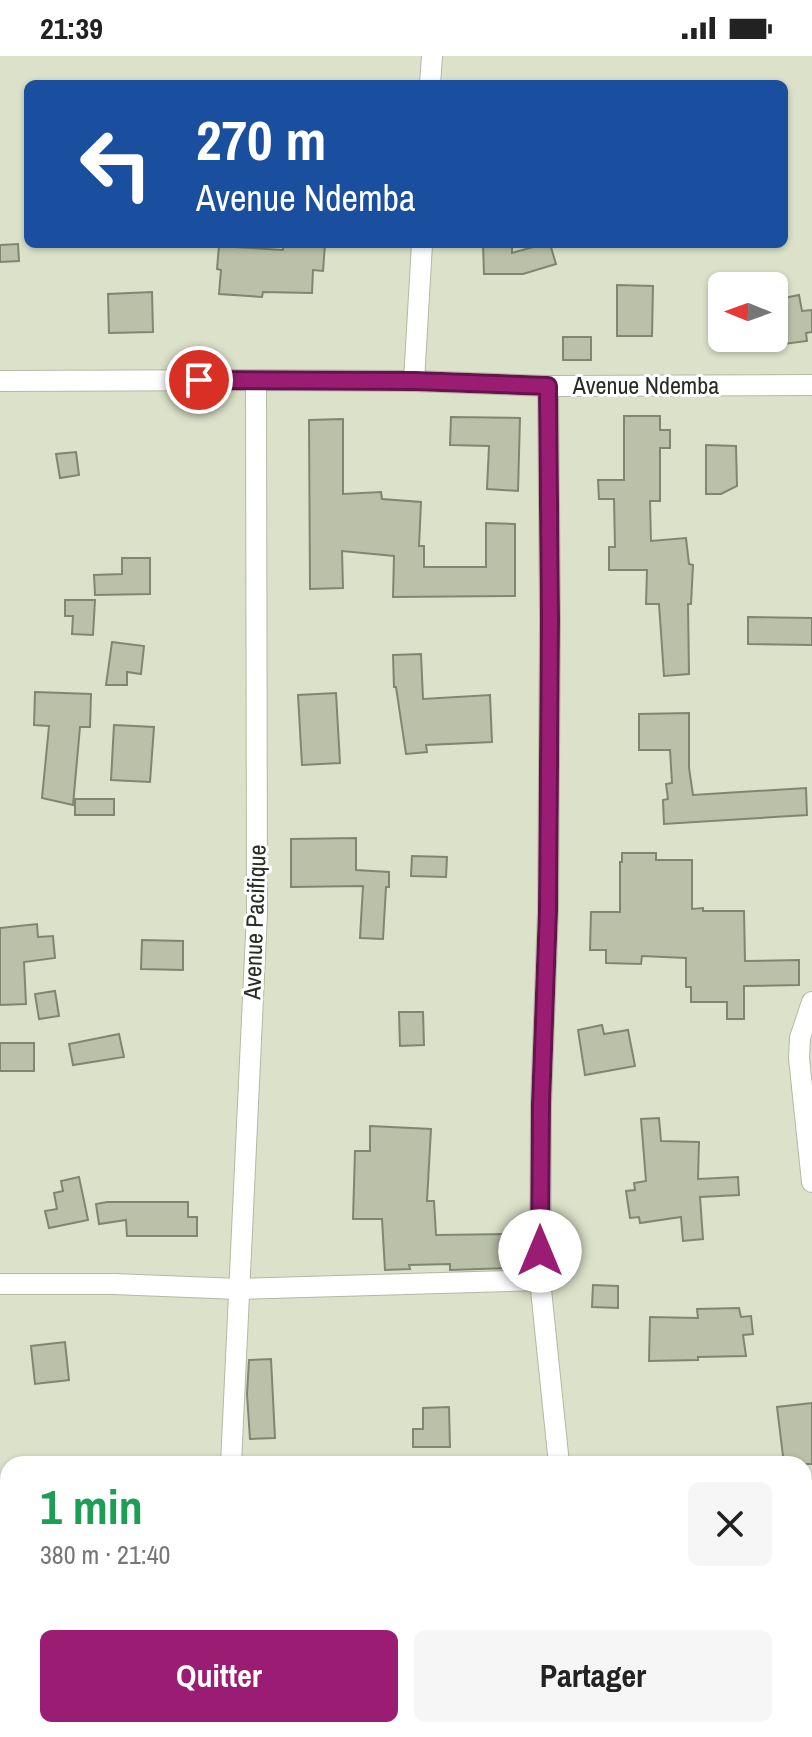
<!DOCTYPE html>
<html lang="fr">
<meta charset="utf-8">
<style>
:root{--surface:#fff;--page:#f6f6f6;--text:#222;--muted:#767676;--accent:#9b1d73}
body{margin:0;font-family:"Archivo Narrow",sans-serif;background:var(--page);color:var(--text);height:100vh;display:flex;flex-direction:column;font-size:30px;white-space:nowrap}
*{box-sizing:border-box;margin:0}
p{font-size:26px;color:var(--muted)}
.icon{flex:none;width:44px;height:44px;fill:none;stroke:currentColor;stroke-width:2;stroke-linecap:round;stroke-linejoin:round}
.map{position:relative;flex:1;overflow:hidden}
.drawer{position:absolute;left:0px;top:1400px;width:812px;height:282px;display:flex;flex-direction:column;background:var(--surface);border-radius:24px 24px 0 0;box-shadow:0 2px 6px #0004}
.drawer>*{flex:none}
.guide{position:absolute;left:24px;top:24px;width:764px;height:168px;border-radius:12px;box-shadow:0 2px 6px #0004;background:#1a4fa0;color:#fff;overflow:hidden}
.needle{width:52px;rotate:271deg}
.controls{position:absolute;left:708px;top:216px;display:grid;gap:16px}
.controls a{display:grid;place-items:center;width:80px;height:80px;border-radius:12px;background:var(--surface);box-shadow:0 2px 6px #0004;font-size:40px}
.pin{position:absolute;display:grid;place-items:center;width:68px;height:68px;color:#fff;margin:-34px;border:4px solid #fff;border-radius:50%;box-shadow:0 2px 8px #0007}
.me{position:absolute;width:88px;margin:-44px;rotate:0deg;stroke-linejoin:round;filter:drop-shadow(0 0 6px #0008)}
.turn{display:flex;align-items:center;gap:28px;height:168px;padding:0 40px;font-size:36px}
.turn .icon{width:104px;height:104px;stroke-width:2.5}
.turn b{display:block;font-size:56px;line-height:68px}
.round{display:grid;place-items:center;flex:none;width:84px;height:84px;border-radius:12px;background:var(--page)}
.headline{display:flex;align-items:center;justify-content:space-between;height:136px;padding:0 40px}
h1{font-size:48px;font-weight:700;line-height:60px;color:#1e9e55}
.button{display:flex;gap:16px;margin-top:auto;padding:16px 40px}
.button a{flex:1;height:92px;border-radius:12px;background:var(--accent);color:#fff;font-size:32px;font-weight:700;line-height:92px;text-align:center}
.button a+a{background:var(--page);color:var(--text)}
.status{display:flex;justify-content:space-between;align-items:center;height:56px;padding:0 40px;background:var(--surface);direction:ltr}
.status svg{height:22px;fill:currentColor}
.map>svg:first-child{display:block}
.building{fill:#bac1a8;stroke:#808770;stroke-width:2}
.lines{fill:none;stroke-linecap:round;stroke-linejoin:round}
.minor-casing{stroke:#b3baa1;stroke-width:22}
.minor{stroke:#fff;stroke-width:20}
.route-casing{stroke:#65134b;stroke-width:20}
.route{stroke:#9b1d73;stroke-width:14}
.labels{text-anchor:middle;stroke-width:6;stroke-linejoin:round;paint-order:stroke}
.street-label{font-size:24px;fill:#292c22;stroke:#fff}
</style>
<div class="status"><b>21:39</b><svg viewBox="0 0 49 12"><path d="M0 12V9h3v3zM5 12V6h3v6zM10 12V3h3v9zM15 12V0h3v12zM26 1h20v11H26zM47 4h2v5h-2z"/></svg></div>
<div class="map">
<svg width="812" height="1681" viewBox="0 0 812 1681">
<rect width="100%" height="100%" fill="#dbe2c9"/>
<g class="building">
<polygon points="18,188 19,205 0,206 0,189"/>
<polygon points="283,188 325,188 323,215 313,214 312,237 263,236 262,241 219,238 221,214 217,213 219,190 283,194"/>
<polygon points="483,188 512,188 512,197 544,188 550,188 556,208 523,218 484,218"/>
<polygon points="617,229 653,230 652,280 617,280"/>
<polygon points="152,236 153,276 109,277 108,238"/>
<polygon points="799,239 802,255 812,254 812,276 806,277 807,285 777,289 776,282 774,282 774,244"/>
<rect x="563" y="281" width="28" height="23"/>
<polygon points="624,360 660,360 660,374 670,374 670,392 660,392 660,445 650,445 651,485 686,482 689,508 693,509 691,548 688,548 689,618 664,620 659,548 646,548 647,514 609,514 609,491 615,491 614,443 599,443 598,424 624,424"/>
<polygon points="451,361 520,362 518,435 487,433 489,390 450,389"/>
<polygon points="343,363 343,438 381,436 382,443 421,446 419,490 424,490 424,511 486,511 486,467 515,468 515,540 393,541 394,500 342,495 343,532 310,533 309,364"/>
<polygon points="706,389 736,390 737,430 721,438 706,438"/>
<polygon points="76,396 79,419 60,422 56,398"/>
<polygon points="122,502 150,502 150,538 95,539 94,519 122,518"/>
<polygon points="65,544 95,544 93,579 72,578 73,560 65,560"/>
<polygon points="748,561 812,562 812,589 748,588"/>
<polygon points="112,586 144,590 141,618 127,616 127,629 106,629"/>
<polygon points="421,598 423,643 490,639 492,686 426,689 427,696 406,698 396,631 394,631 393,599"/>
<polygon points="35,636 91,638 90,671 80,671 73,749 42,742 49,670 34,669"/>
<polygon points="336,637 340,707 302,709 298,639"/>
<polygon points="689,657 689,712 693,739 806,732 807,759 664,768 663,744 668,743 666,728 672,727 670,694 639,694 639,658"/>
<polygon points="114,669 154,671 150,726 111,724"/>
<rect x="75" y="743" width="39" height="16"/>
<polygon points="356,782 356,814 389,816 389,831 386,831 383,883 360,882 363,830 291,831 291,783"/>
<polygon points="622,797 656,797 656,804 692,804 692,853 703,852 703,855 744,855 745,905 799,904 799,929 744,930 744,963 727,963 727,946 691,946 691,931 686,931 686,902 642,900 641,908 606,907 606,894 590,894 591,856 620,856 620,806 622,806"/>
<polygon points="412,800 447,801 446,821 411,820"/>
<polygon points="37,868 38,881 53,880 55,902 24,906 26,948 0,949 0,872"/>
<polygon points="142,884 183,885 183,914 141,913"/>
<polygon points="55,935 59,960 39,963 35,938"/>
<polygon points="399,956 423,956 424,989 400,990"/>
<polygon points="602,969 604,978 628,974 635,1010 585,1019 578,974"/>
<polygon points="119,978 124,1001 73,1009 69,988"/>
<rect x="0" y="987" width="34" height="28"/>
<polygon points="659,1062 661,1085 699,1086 698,1123 738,1121 739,1139 700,1141 703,1183 683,1185 681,1161 640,1167 639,1161 630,1162 626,1135 635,1134 634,1127 646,1125 641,1063"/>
<polygon points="370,1070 431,1073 427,1145 434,1145 436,1179 511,1178 513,1212 450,1214 450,1208 409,1209 410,1213 385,1214 382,1163 353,1163 355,1095 370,1095"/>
<polygon points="79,1121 88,1164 49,1172 45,1155 57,1153 54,1137 63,1135 61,1125"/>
<polygon points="107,1146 188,1146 188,1161 197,1161 197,1180 127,1180 126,1164 99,1168 96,1148"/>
<polygon points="593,1229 618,1230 618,1252 592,1251"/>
<polygon points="739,1252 741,1261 751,1260 753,1278 743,1279 746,1300 698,1301 698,1304 649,1305 650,1261 698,1262 697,1253"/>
<polygon points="65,1286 69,1324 35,1328 31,1290"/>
<polygon points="271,1303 275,1382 250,1383 247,1338 249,1304"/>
<polygon points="812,1347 812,1408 784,1408 777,1351"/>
<polygon points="449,1351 450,1391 413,1391 413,1373 423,1373 423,1352"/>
</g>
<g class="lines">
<g class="minor-casing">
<g id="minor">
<polyline points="430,28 432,0"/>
<polyline points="0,325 256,324 414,325 548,330 812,329"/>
<polyline points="414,325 422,188"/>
<polyline points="548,330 550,564 548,855 541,1048 540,1224 559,1408"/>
<polyline points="812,946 800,982 799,1002 812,1126"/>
<polyline points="0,1228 113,1228 239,1233 540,1224"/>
<polyline points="231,1408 257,857 256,324"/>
<polyline points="587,1674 588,1681"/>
<polyline points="227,1681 227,1674"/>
</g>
</g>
<use href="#minor" class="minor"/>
</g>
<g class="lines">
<g class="route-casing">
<polyline id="route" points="199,324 414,325 548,330 550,564 548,855 541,1048 540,1195"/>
</g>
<use href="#route" class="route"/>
</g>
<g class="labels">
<g class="street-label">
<text x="646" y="338">Avenue Ndemba</text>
<text transform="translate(255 866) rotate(-88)" y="8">Avenue Pacifique</text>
</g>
</g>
</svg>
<div class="controls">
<a><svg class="needle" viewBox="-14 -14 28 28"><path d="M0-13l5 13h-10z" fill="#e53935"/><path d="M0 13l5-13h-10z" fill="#767676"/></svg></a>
</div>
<div class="pin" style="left:199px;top:324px;background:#d93025"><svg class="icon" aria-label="arrive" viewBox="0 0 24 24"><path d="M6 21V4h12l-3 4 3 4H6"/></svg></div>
<svg class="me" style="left:540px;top:1195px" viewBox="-20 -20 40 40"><circle r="19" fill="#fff"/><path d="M0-13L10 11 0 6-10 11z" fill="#9b1d73"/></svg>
<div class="guide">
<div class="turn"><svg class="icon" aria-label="left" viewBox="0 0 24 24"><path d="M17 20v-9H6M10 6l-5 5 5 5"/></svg><div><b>270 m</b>Avenue Ndemba</div></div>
</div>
<section class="drawer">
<div class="headline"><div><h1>1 min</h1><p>380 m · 21:40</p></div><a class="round"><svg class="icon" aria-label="close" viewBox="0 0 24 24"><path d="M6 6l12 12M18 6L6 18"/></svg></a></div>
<div class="button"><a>Quitter</a><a>Partager</a></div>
</section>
</div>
